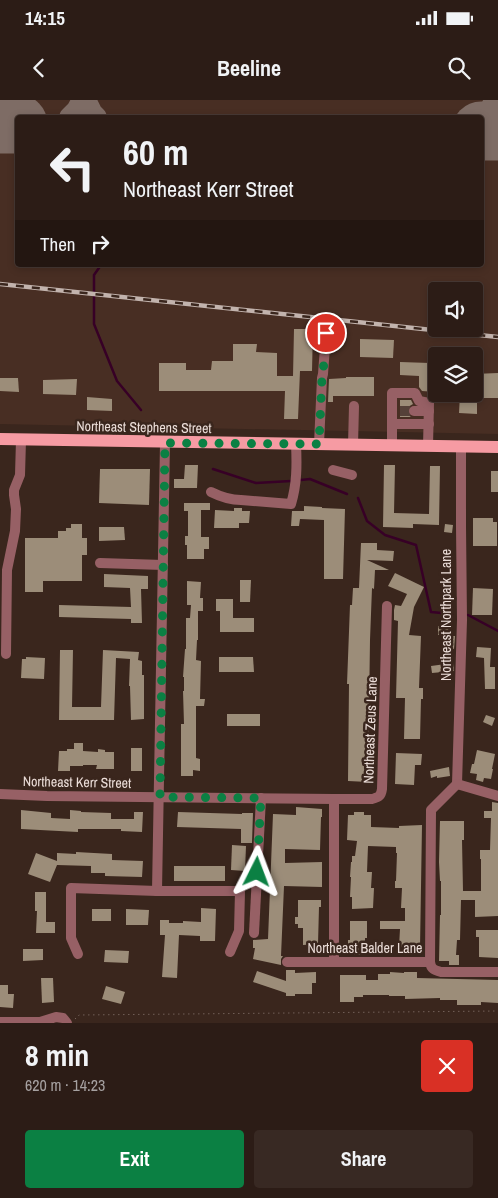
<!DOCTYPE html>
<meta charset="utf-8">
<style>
:root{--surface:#2c1c16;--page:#382923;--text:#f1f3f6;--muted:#a6a1a1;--line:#483a35;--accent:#0b8043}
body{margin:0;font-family:"Archivo Narrow",sans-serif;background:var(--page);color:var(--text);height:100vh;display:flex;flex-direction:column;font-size:19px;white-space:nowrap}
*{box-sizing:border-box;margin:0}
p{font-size:16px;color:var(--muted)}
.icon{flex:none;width:28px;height:28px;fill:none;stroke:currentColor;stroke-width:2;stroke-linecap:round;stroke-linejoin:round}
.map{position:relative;height:923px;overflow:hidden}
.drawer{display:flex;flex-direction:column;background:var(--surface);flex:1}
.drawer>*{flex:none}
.top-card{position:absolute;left:15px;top:15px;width:469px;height:152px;border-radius:5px;box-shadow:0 2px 8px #0003,0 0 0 1px var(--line);background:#2c1c16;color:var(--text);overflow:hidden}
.fabs{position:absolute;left:428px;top:182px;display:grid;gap:10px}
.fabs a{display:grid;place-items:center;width:55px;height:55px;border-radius:5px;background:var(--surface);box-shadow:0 2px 8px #0003,0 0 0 1px var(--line);font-size:25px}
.pin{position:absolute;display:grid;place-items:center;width:42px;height:42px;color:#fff;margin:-21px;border:2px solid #fff;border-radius:50%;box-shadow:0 1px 5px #0007}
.me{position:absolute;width:55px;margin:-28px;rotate:3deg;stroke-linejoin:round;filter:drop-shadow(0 0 4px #0008)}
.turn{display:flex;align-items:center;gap:18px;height:105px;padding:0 25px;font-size:22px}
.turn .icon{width:65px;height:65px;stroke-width:2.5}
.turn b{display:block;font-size:35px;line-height:42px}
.then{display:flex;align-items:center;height:48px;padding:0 25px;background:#0003;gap:10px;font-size:19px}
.round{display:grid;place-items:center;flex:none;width:52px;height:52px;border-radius:5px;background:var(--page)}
.headline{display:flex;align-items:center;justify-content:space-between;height:85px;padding:0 25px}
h1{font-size:30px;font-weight:700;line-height:38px}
.cta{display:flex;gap:10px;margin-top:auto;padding:10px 25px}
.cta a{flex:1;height:58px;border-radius:5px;background:var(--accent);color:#fff;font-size:20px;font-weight:700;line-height:58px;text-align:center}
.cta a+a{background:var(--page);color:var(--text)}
.status{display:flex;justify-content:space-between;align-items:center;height:35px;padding:0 25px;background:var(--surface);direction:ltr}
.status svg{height:14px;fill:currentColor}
header{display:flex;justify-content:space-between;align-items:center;height:65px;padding:0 25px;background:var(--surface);font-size:22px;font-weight:700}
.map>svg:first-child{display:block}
.built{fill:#482e23;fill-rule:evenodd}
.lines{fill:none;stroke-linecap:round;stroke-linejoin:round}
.stream{stroke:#370026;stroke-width:2.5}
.taxiway{stroke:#7e6c65;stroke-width:24}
.runway{stroke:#7e6c65;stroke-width:59}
.building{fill:#9c8d79}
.minor-tunnel{stroke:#554139;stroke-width:10;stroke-dasharray:10 5;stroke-linecap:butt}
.path{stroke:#8d7c75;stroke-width:1;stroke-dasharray:1 4;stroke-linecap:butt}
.minor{stroke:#976065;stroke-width:10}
.major{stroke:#f69ba3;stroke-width:12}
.rail-casing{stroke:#c2b3ad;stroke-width:4.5}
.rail{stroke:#3a261d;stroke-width:2.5;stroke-dasharray:8;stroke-linecap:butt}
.route{stroke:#0b8043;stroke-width:9;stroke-dasharray:0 16.2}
.labels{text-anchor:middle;stroke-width:5;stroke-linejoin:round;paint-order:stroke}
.street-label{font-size:14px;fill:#ebddd8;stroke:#3a261d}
</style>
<div class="status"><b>14:15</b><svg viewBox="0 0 49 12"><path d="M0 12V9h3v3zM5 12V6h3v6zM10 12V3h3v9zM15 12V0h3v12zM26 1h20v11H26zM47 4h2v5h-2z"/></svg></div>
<header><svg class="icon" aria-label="back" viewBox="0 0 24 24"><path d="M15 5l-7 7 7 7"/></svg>Beeline<svg class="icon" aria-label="search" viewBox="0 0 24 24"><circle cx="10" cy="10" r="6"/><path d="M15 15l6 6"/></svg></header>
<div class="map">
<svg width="498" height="923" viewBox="0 0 498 923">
<rect width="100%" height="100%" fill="#3a261d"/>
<path class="built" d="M0,0H498V334L0,324ZM18,18H481V165H18ZM436,191H474V229H436ZM436,256H474V294H436Z"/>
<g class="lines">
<g class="stream">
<polyline points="101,165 94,175 94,224 117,281 141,310"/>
<polyline points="213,369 256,383 291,381"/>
<polyline points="301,380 310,379 347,394"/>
<polyline points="358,398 367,421 385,435 416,445 431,512 452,514"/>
<polyline points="468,515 498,531"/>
</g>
<g class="taxiway">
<polyline points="71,18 78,11 84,0 91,14 95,18"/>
<polyline points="481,24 487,19 494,5 498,16"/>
</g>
<g class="runway">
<polyline points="0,24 18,24"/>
<polyline points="481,31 498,31"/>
</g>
</g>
<g class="building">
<polygon points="294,229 313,229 312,271 300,271 298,319 284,319 285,291 159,291 159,263 186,263 186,270 211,270 212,261 233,261 233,244 257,244 256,252 277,253 277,276 293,276"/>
<polygon points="360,239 394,240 393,258 360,257"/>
<polygon points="400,262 430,263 430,273 436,274 436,292 422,291 419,287 419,276 400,275"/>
<polygon points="498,273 498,298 477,298 477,314 459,313 460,294 474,294 474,274"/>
<polygon points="346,277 374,277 374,296 333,296 333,302 328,302 329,279 346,278"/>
<polygon points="0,278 18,278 19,292 0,291"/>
<polygon points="77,279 76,295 43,294 43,280"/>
<polygon points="87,297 112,299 112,311 87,310"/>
<polygon points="400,300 411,300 413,304 408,307 407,311 408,315 411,317 400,317"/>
<polygon points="185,365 198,365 197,388 174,388 174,379 184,379"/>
<polygon points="384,365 395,365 394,413 429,414 430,366 440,366 439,425 413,424 413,428 383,427"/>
<polygon points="100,369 150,369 149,405 99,403"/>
<rect x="491" y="371" width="7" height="21"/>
<polygon points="184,403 210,403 210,410 201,410 201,437 209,437 209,449 204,449 204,459 187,459 187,445 185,445 185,436 188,436 188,411 184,411"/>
<polygon points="304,406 322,407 322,408 345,409 343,479 324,479 324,420 300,419 299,426 291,426 292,411 304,411"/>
<polygon points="234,408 242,408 242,411 250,411 249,423 239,423 239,428 214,428 215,410 234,411"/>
<polygon points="473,418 493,418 493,422 497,422 497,446 473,446"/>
<polygon points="71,424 82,424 82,438 87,438 87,455 82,455 82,481 43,481 43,492 25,492 25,438 58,438 58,431 66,431 66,428 71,428"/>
<polygon points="445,424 453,425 452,433 444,432"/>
<polygon points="99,427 124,427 125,440 99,441"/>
<polygon points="361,443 377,443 377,450 394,451 393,461 367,460 389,470 375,470 374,489 372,488 370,540 368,682 348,681 349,584 347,584 350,505 352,505 353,488 359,488"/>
<polygon points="395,473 424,487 414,507 409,535 421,536 419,588 423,588 423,599 421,599 420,639 404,639 405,598 396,598 398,521 394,520 394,510 395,505 401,506 407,494 388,486"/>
<polygon points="104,474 148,476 148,489 141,489 142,523 131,523 131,519 59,517 59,505 131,507 130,488 104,487"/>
<polygon points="240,480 251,480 250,502 240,502"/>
<polygon points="187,481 201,482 200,498 203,498 203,511 198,511 198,540 197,540 196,560 201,561 200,599 205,599 204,606 196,606 196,658 200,659 200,671 193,670 193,676 181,676 181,624 184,624 183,591 184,591 184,577 183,577 185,549 186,549 186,518 190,518 191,505 187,505"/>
<polygon points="473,488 493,489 492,515 472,515"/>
<polygon points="216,499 233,499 233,518 254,518 254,532 220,532 220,511 216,511"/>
<polygon points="438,526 448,526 449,535 438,535"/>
<polygon points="443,536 455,536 454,549 443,549"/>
<polygon points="477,547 491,548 490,567 495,567 495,589 485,589 484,558 476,557"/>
<polygon points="60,550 73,550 72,607 101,607 103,550 139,552 138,560 142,561 142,575 144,575 144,619 131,620 130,586 129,586 130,559 116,558 114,620 59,620"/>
<polygon points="26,557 45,558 44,579 21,578 22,559 26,559"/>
<polygon points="219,557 253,557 254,572 219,572"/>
<polygon points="453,563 454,571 432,573 431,566"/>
<rect x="227" y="614" width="33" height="12"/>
<polygon points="486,615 495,618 492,626 483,622"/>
<polygon points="74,643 83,643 83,651 98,652 98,649 105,650 105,652 114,652 114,669 96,669 97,665 83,665 83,666 70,666 70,671 58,671 59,651 67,651 67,649 74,649"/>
<rect x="131" y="648" width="11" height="23"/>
<polygon points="477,650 495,654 492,669 493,669 491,679 484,678 483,682 476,680 477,674 470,673 472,664 474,664"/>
<polygon points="396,653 422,654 421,665 415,665 414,685 395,684"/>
<polygon points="449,667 450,676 437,678 437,676 431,678 430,671"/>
<polygon points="492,702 498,703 498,816 475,817 475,800 461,800 460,840 457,840 456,855 459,855 459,865 449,865 449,861 439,861 440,815 441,815 441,781 440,781 439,762 440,721 464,721 464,740 462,740 463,791 481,791 481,759 480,759 480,750 490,750 491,718 484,718 484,711 492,711"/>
<polygon points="296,707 322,709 322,717 321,717 320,750 285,749 285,763 322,762 322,787 284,786 281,856 283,856 281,859 281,865 253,859 255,848 253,848 253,840 268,839 273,714 296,715"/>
<polygon points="21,710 51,713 51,718 70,719 70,710 81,711 81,712 111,713 111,719 134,719 134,712 143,712 142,732 121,731 121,729 78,729 78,732 21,729"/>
<polygon points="178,712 242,714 242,713 253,713 252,743 241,743 241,729 177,727"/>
<polygon points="354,712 364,712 364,715 371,715 371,727 399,728 399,726 422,725 420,848 399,847 400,829 380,829 380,821 405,821 405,808 401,808 402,788 395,788 395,781 396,781 397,753 396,753 396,747 368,746 367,772 372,772 371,788 374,788 373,808 352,809 352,797 350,797 351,777 350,777 351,762 352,762 352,756 355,756 357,741 347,740 348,715 354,715"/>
<polygon points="232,745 246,746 245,771 231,770"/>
<polygon points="76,752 112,754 112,760 143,761 142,777 105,776 105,773 91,773 91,766 57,765 50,782 28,774 36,753 57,761 57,753 76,754"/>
<rect x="174" y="766" width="51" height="15"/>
<polygon points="35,792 46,792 46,822 55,822 55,833 36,833 37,811 35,811"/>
<polygon points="298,800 321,800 321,807 319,807 318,844 303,845 303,828 298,828 298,824 295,824 295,817 298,817"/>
<polygon points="201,808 216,809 215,841 200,841 200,836 179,835 177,878 162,877 165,835 160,835 160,820 169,820 169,823 183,823 183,821 201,822"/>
<rect x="92" y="809" width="19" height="12"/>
<polygon points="126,809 149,810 148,825 126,825"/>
<polygon points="350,821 367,821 367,838 365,838 365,855 354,855 354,852 348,852 348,840 350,840"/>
<polygon points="476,830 498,830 498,858 479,857 479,837 476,837"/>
<polygon points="23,849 43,849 43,860 23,861"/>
<polygon points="105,850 129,851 128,863 104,862"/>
<polygon points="286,870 295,870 295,873 316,872 316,883 312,883 312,894 295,894 295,896 286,896 286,893 253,882 257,871 286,881"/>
<polygon points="390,872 404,873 404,872 417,872 417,878 498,880 498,903 481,902 481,905 457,905 457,900 440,900 440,898 405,899 405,896 389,896 389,895 363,895 363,897 354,897 354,902 340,902 340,875 366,875 366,880 378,880 378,874 390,874"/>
<polygon points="41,878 53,878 54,902 42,903"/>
<polygon points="0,885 8,885 8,894 14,894 13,908 0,907"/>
<polygon points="106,886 125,892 121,904 102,899"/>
</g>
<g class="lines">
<polyline class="minor-tunnel" points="400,311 414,311"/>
<polyline class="path" points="75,919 79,915 498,911"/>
<g class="minor">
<polyline points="414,311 429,311"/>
<polyline points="392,324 392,293 415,293 419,301 429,303 428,346"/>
<polyline points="319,344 322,278 323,274 326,233"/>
<polyline points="353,345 354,306"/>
<polyline points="392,346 392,324 429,324"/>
<polyline points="333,370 352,375"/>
<path d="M211,392C221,397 229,400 241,400L291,404C297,384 297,365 296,344"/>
<polyline points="100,463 163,465"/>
<polyline points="6,554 7,470 15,431 16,409 14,395 14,390 20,375 21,340"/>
<polyline points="457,684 462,520 461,426 461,347"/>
<polyline points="457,684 498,696"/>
<polyline points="0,694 47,696 334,699"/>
<polyline points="157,791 165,343"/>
<polyline points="254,833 261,698"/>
<polyline points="78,854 71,838 71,788 157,791 240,791 239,831 230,852"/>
<path d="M334,861V699H372C379,697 381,696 382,689L387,506"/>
<path d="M287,862H430C431,869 434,870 441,872H498"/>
<polyline points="430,862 431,710 457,684"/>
<polyline points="0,922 40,922 56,917 63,918 67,923"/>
</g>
<polyline class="major" points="0,339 498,347"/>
<g class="rail-casing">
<polyline id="rail" points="0,184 498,237"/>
</g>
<use href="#rail" class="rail"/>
</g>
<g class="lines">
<polyline class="route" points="257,772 261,698 160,697 165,343 319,344 322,278 323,274 326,233"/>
</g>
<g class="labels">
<g class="street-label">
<text transform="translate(144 327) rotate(1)" y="5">Northeast Stephens Street</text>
<text transform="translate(446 515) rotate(-90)" y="5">Northeast Northpark Lane</text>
<text transform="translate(370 630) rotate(-88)" y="5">Northeast Zeus Lane</text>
<text transform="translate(77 682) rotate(1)" y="5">Northeast Kerr Street</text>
<text x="365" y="853">Northeast Balder Lane</text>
</g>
</g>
</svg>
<div class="fabs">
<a><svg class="icon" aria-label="sound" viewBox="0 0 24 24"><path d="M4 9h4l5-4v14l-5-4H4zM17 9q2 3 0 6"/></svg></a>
<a><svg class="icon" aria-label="layers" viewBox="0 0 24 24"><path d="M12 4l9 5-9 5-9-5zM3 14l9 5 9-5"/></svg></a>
</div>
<div class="pin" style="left:326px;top:233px;background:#d93025"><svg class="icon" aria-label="arrive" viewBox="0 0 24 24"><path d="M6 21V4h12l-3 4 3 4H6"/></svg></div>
<svg class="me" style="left:257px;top:772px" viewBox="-20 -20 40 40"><path d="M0-17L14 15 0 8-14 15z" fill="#0b8043" stroke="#fff" stroke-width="4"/></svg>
<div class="top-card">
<div class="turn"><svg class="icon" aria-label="left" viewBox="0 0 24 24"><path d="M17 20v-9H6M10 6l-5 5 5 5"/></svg><div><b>60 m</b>Northeast Kerr Street</div></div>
<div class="then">Then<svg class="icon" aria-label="right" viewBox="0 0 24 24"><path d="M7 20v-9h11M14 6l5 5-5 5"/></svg></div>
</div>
</div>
<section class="drawer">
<div class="headline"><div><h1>8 min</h1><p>620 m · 14:23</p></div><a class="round" style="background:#d93025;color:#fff"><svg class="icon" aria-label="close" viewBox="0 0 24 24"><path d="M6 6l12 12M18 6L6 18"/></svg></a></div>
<div class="cta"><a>Exit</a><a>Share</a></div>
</section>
